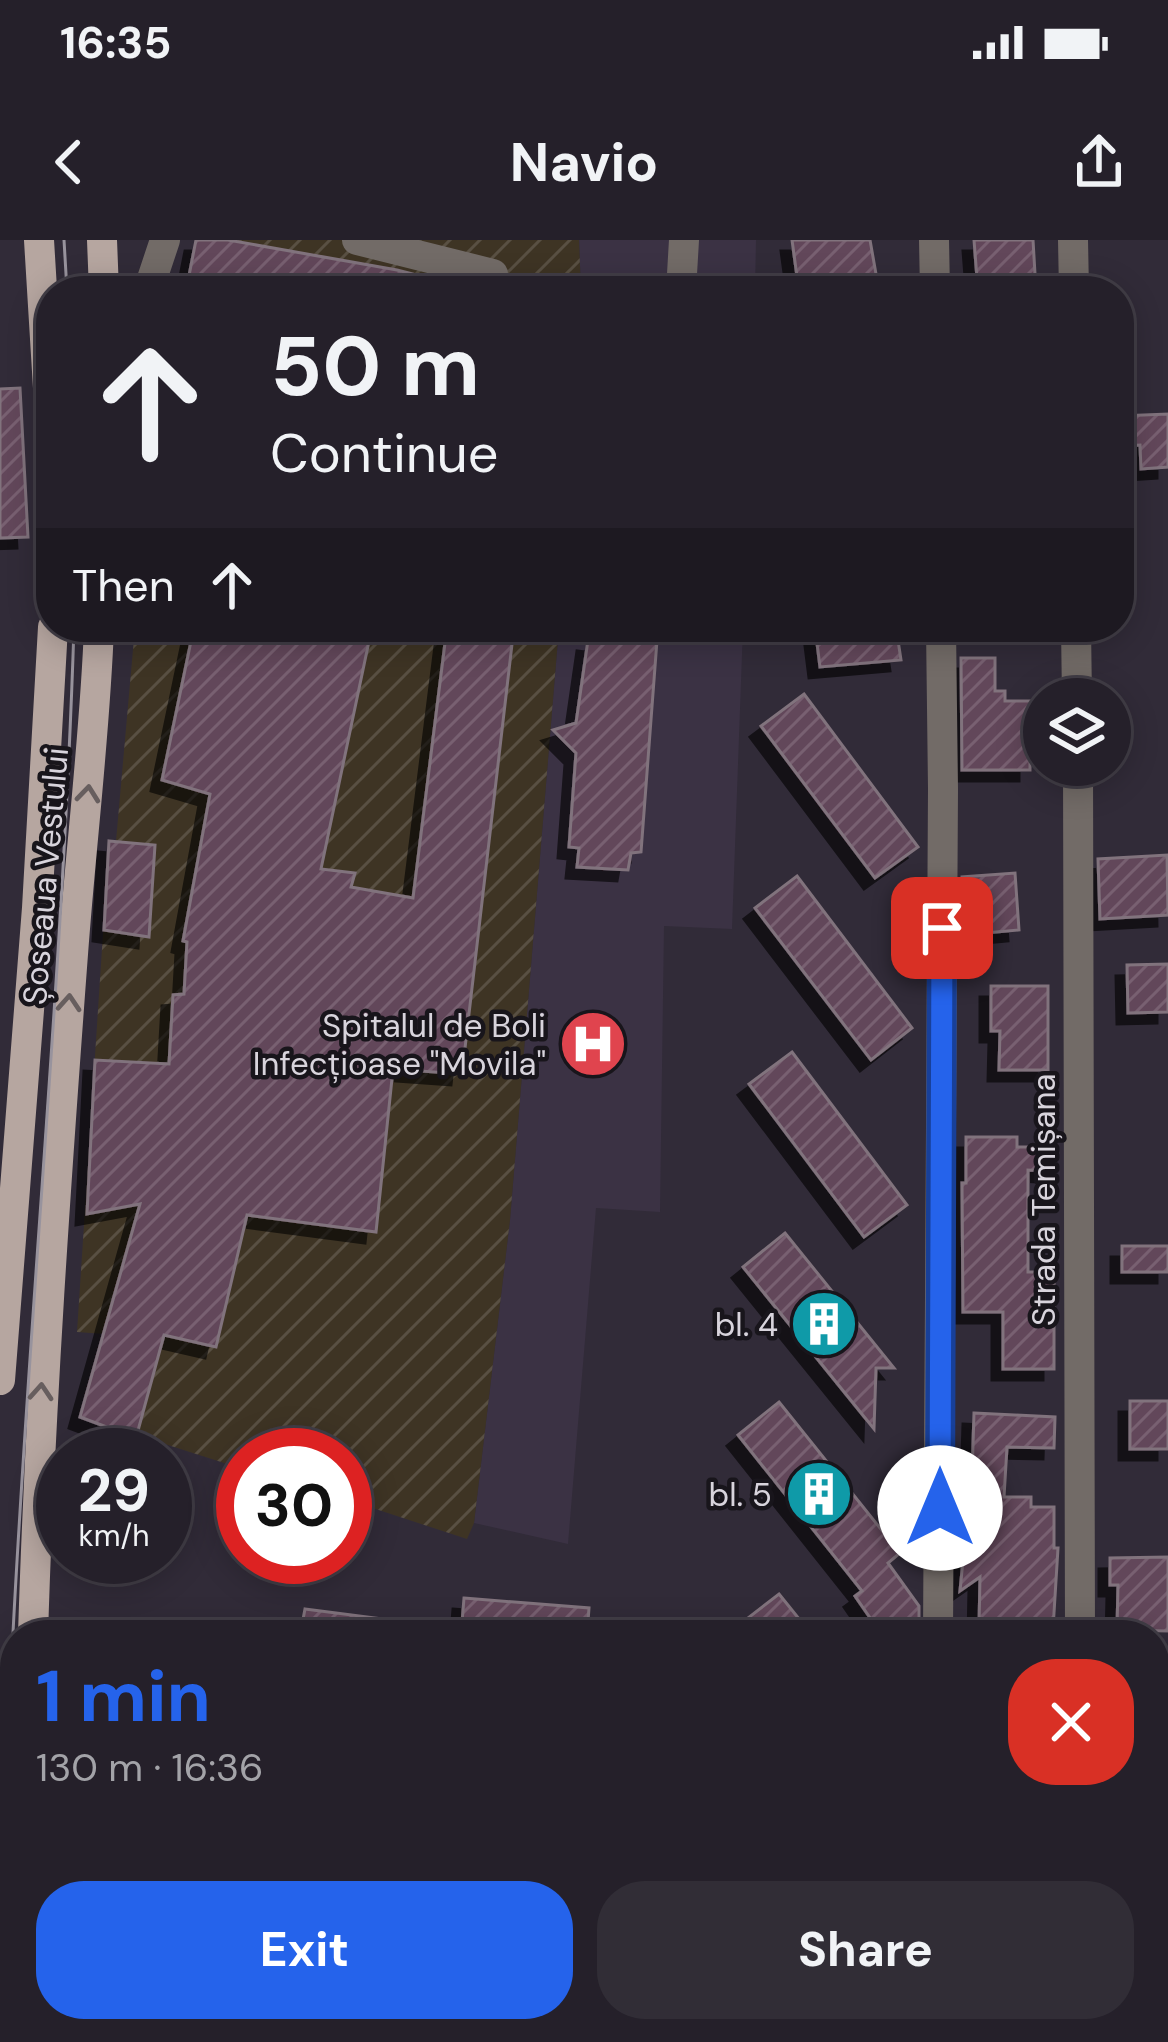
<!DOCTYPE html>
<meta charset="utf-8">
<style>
:root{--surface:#25202a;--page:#312d36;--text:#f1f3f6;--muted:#a3a3a8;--line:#423e47;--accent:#2563eb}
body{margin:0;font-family:"DM Sans",sans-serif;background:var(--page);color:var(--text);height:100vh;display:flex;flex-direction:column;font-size:45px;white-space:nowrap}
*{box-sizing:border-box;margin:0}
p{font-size:39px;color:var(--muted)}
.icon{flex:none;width:66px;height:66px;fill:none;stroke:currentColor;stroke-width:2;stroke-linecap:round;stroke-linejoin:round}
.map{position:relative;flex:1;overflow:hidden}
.sheet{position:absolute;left:0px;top:1380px;width:1170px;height:423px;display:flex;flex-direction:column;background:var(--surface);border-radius:48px 48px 0 0;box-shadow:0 6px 30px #0003,0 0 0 3px var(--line)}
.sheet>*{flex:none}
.hud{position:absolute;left:36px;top:36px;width:1098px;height:366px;border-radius:48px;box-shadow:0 6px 30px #0003,0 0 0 3px var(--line);background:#25202a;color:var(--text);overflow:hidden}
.buttons{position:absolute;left:1023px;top:438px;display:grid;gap:24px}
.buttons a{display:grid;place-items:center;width:108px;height:108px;border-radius:50%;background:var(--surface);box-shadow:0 6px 30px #0003,0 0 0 3px var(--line);font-size:60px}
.speed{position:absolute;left:36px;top:1188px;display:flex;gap:24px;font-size:60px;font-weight:700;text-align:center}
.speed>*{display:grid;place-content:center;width:156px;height:156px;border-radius:50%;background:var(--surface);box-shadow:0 6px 30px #0003,0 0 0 3px var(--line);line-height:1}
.speed small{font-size:30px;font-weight:400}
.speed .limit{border:18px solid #d22;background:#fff;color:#111}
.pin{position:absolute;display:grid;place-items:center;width:102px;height:102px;color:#fff;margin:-51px;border-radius:24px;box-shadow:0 6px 18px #0006}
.me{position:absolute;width:132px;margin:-66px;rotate:0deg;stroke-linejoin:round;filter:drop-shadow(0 0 9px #0008)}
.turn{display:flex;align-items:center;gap:42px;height:252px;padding:0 36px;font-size:54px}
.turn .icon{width:156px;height:156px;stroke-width:2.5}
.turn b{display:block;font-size:84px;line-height:102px}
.then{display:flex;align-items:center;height:114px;padding:0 36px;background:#0003;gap:24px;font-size:45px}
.round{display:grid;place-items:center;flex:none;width:126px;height:126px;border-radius:48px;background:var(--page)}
.summary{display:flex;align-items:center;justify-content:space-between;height:204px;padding:0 36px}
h1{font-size:72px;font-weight:700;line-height:90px;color:var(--accent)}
.primary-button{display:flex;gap:24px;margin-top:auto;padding:24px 36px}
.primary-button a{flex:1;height:138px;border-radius:48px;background:var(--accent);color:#fff;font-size:48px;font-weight:700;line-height:138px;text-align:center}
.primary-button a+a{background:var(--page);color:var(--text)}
.status{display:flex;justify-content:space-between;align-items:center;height:84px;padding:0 60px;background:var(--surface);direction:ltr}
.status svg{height:33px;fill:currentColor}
header{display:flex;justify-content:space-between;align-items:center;height:156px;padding:0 36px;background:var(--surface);font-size:54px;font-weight:700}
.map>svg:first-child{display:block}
.built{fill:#3b3244}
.industrial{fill:url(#industrial-furrows)}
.building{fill:url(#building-hatch);stroke:#81737d;stroke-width:3;filter:url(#shadow)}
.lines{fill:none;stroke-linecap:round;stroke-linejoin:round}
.minor{stroke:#726b67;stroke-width:30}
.major{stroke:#b6a6a0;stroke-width:30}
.tram{stroke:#98939d;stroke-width:3}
.oneway{stroke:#675e5e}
.route-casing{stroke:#184099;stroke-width:30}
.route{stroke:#2563eb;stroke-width:21}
.labels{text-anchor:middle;stroke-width:9;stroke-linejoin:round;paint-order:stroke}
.street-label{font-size:33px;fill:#d8d4dc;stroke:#18151b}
.poi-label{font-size:33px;fill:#d8d4dc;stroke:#18151b;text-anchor:end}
</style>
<div class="status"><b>16:35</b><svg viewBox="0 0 49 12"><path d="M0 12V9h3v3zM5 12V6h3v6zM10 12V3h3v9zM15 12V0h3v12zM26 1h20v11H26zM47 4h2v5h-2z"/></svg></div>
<header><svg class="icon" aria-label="back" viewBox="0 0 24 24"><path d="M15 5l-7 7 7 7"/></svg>Navio<svg class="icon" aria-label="share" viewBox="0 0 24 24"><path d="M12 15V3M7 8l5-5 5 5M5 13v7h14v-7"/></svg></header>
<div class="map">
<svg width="1168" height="1802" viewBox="0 0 1168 1802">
<defs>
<pattern id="industrial-furrows" width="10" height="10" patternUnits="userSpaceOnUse" patternTransform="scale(3)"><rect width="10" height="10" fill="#3e3424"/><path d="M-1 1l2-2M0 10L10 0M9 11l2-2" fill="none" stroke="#595043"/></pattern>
<pattern id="building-hatch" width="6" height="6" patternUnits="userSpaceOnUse" patternTransform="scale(3)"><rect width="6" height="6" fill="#62475a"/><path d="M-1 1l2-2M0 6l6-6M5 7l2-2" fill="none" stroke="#786171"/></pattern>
<filter id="shadow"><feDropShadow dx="-11" dy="11" stdDeviation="0" flood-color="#0009"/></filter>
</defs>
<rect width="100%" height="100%" fill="#312b38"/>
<g class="built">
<polygon points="579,0 756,0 755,51 581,51"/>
<polygon points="559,387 743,387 732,689 664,686 660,972 596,968 568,1304 474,1283 510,980"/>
</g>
<g class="industrial">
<polygon points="196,0 579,0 581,51 186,51"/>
<polygon points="135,387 559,387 510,980 474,1283 467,1299 345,1259 345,1215 243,1215 243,1229 80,1177 104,1094 77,1092 109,601 116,601"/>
</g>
<g class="building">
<polygon points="196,0 228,0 397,30 440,41 440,51 186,51"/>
<polygon points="792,0 870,0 879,51 799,51"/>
<polygon points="974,0 1033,0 1036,51 978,51"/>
<polygon points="20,148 28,297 0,298 0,149"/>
<polygon points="1168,174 1168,227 1141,229 1140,205 1119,206 1119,176"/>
<polygon points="194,387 372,387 321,629 355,633 351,647 413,658 447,387 514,387 462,834 393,829 376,992 247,975 216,1107 164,1095 136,1198 80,1177 140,964 87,974 95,820 169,824 173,755 184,754 187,702 183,701 210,554 162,540"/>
<polygon points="606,387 658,387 641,612 631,613 628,630 577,627 579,608 569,607 576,513 553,490 576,483 588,400 604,402"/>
<polygon points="815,387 896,387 901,420 820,427"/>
<polygon points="961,418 995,418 995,451 1005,451 1005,461 1040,461 1039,517 1030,517 1030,530 962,530"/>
<polygon points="804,454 918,607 875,638 761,486"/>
<polygon points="109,601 155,605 149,697 104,690"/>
<polygon points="1167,615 1168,675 1100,679 1098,619"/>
<polygon points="1015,633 1019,690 962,695 962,637"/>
<polygon points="797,636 912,788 871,820 755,668"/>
<polygon points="1168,724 1168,772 1128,773 1127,725"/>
<polygon points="991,746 1048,746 1048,830 999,830 1000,791 991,791"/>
<polygon points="792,812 907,965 864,997 749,844"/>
<polygon points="966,897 1017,897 1017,907 1048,907 1048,931 1028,930 1028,1032 1054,1032 1054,1129 1003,1129 1003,1072 963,1072 962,943 966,943"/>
<polygon points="785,993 894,1128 876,1128 874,1189 743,1027"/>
<rect x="1122" y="1006" width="46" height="26"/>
<rect x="1130" y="1161" width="38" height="48"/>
<polygon points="779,1162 900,1313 888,1323 919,1366 919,1381 899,1395 882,1395 855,1356 862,1351 738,1195"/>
<polygon points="974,1173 1055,1177 1054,1208 1007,1207 1004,1257 1031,1257 1031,1267 1054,1267 1054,1308 1058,1308 1053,1389 979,1388 980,1337 960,1351 965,1300 970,1301"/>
<polygon points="1168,1317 1168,1391 1117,1390 1118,1345 1110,1345 1110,1318"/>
<polygon points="779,1354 812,1395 726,1395"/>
<polygon points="464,1358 589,1368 587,1395 461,1395"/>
<polygon points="305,1369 383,1379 382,1395 300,1395"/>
</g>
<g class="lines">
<g class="minor">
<polyline points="357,0 493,34 491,51"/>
<polyline points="934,0 935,51"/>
<polyline points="1073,0 1074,51"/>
<polyline points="148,51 165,0"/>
<polyline points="681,51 684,0"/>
<polyline points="1076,387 1077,459"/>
<polyline points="1078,525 1080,1395"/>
<polyline points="938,1395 943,549 941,387"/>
<polyline points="0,1715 15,1716"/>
<polyline points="456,1788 538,1802"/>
<polyline points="1080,1788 1080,1802"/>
<polyline points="920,1802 922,1788"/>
</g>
<g class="major">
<polyline points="39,0 51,197"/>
<polyline points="102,0 104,51"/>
<polyline points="0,1140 37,668 53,387"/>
<path d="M33,1395C40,1167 56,941 73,714C81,604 95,496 99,387"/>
<polyline points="16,1788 16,1802"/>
</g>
<g class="tram">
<polyline points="64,0 67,51"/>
<path d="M2,1802C0,1329 59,859 74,387"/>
</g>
</g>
<defs><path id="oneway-chevron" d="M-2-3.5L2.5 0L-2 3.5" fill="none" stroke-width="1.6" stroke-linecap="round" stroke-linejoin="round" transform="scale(3)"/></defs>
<g class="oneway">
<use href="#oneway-chevron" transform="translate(88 554) rotate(-84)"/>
<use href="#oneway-chevron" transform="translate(69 763) rotate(-86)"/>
<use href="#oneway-chevron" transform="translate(41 1152) rotate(-86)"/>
</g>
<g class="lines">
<g class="route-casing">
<polyline id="route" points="940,1268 942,688"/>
</g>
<use href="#route" class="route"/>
</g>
<defs>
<g id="hospital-disc" transform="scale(3.45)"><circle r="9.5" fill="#e0444e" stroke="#18151b"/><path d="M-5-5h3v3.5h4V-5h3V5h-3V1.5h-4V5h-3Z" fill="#fff"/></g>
<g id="building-disc" transform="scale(3.45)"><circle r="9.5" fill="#0f9aa8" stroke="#18151b"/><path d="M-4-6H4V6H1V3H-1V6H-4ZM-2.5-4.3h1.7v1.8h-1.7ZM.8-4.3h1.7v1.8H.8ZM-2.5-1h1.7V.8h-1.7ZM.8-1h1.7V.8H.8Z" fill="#fff"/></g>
</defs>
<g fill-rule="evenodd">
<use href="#hospital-disc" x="593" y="804"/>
<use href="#building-disc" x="824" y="1084"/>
<use href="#building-disc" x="819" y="1254"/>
</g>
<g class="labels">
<g class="street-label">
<text transform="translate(45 636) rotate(-85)" y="12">Șoseaua Vestului</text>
<text transform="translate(1043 960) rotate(-90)" y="12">Strada Temișana</text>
</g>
<g class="poi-label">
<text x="546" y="797">Spitalul de Boli<tspan x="546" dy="38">Infecțioase "Movila"</tspan></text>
<text x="778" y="1096">bl. 4</text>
<text x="772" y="1266">bl. 5</text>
</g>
</g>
</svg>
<div class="buttons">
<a><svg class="icon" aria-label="layers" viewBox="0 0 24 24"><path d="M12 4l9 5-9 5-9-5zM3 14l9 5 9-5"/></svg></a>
</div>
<div class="speed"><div>29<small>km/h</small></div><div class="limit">30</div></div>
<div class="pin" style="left:942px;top:688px;background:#d93025"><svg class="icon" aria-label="arrive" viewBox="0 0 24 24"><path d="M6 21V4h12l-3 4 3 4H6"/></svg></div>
<svg class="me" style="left:940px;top:1268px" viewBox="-20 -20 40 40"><circle r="19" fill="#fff"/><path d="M0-13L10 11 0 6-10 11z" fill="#2563eb"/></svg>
<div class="hud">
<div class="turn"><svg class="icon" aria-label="ahead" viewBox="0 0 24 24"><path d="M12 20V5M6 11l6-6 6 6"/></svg><div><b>50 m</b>Continue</div></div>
<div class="then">Then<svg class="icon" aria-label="ahead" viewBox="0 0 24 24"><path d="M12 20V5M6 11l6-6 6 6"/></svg></div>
</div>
<section class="sheet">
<div class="summary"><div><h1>1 min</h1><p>130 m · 16:36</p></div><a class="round" style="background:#d93025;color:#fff"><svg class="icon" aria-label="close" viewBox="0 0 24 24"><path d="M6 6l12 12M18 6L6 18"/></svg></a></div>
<div class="primary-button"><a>Exit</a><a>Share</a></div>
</section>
</div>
